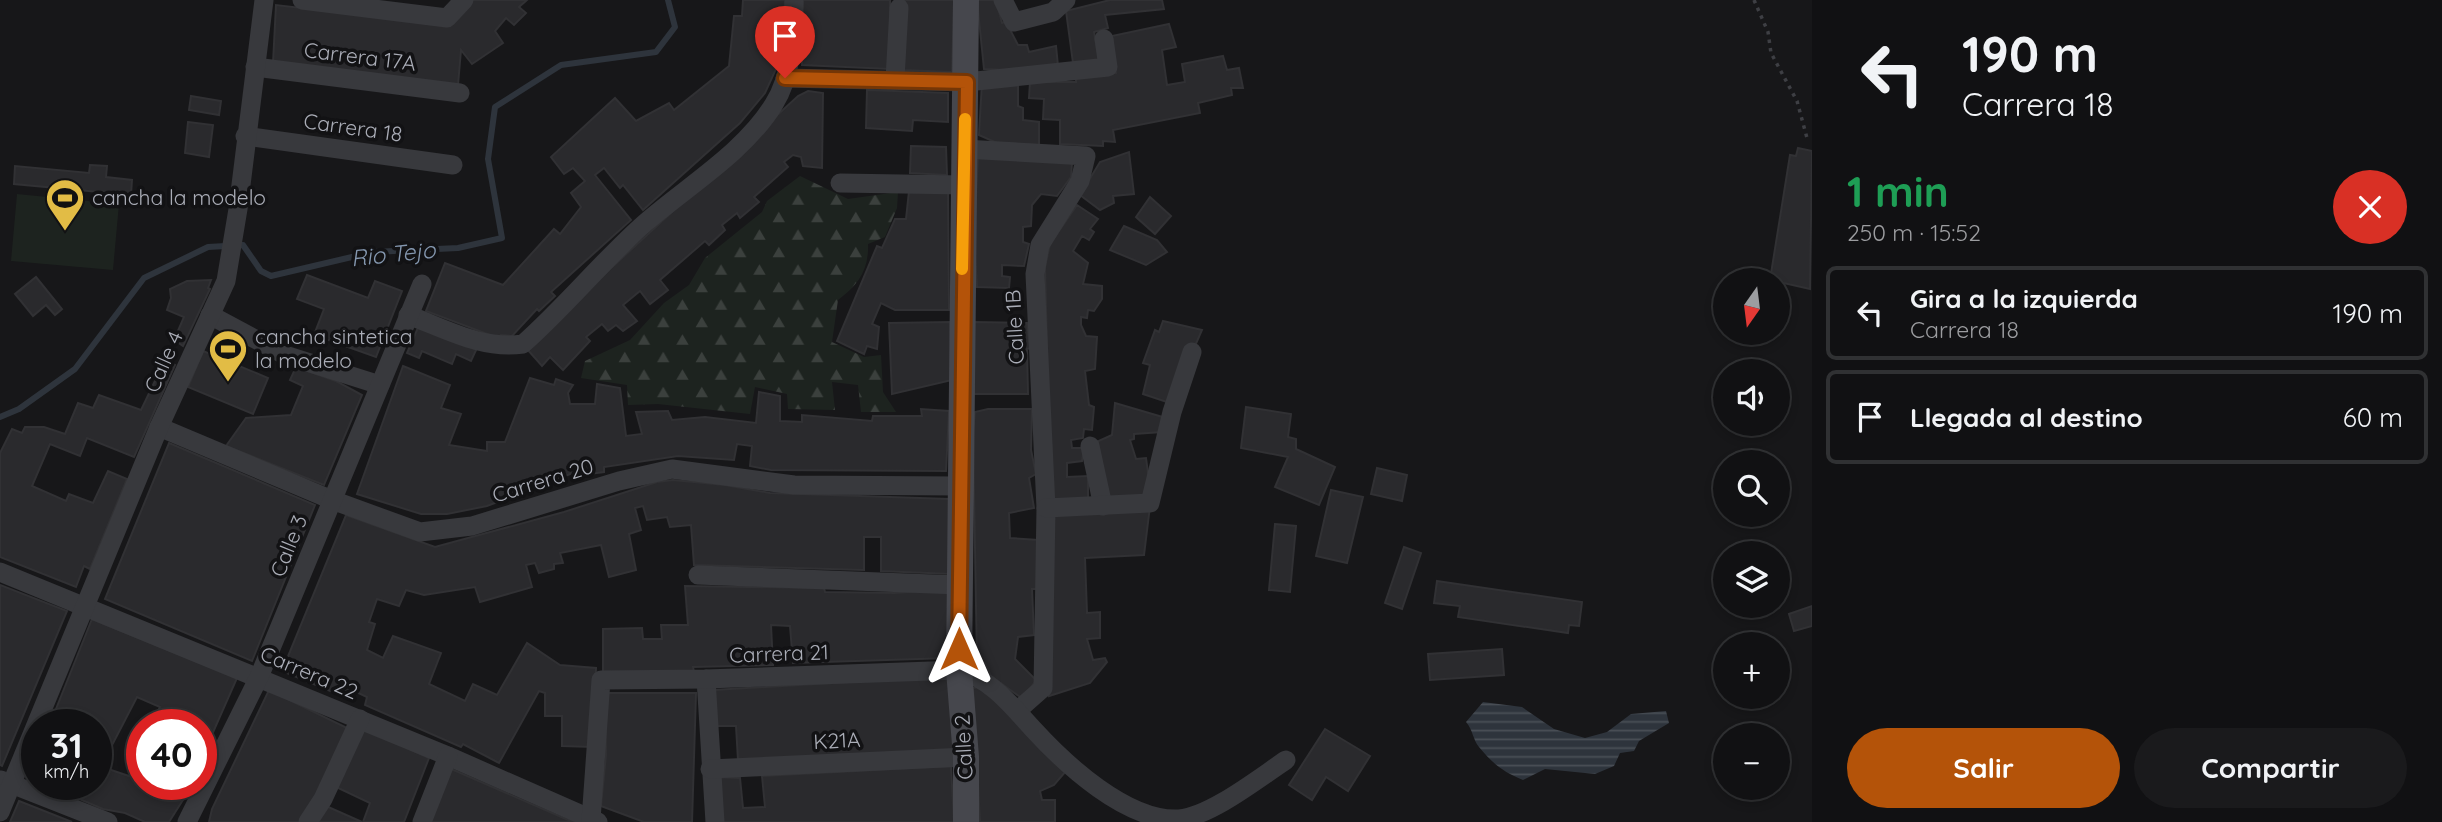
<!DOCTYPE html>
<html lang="es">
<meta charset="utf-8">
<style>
:root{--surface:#111113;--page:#1a1a1c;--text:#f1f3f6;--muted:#9c9da0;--line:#303133;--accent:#b45309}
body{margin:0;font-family:Quicksand,sans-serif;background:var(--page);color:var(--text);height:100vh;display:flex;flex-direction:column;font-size:26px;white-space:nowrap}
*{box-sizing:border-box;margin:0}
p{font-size:23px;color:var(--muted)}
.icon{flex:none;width:38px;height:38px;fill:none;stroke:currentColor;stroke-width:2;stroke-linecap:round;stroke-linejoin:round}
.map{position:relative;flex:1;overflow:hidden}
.panel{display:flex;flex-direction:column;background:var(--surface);width:630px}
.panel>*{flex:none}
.hud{background:#111113;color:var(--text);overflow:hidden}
.needle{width:46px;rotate:194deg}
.buttons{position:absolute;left:1713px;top:268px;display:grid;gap:14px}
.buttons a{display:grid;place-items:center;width:77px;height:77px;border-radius:50%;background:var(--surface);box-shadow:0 4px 10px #0003,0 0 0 2px var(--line);font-size:35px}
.speed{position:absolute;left:21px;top:709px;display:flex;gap:14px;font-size:35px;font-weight:700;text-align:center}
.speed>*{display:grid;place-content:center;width:91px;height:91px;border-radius:50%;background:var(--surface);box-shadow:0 4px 10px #0003,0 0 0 2px var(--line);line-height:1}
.speed small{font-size:18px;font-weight:400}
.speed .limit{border:10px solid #d22;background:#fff;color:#111}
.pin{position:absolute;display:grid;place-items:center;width:60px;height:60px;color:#fff;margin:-72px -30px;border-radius:50% 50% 50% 0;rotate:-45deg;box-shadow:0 0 7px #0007}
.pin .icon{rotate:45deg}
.me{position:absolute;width:77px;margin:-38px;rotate:0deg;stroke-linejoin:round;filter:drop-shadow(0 0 5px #0008)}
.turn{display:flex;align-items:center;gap:24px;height:147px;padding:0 35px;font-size:32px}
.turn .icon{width:91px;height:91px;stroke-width:2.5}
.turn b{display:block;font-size:49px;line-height:60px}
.round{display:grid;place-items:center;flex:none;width:74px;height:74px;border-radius:37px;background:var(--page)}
.overview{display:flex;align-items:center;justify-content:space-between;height:119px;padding:0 35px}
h1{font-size:42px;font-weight:700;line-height:52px;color:#1e9e55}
.primary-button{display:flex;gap:14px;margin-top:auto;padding:14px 35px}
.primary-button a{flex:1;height:80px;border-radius:42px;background:var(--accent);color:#fff;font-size:28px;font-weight:700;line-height:80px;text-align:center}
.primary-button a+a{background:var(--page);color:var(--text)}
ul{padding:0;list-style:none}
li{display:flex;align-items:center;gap:21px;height:94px;margin:0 14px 10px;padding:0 21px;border:4px solid var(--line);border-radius:10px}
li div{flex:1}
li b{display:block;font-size:26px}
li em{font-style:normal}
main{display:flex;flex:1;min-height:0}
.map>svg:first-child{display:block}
.forest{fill:url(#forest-firs)}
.pitch{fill:#1d231f}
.water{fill:url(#water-rules)}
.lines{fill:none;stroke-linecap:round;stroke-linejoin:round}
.stream{stroke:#2e343c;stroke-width:6}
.building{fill:#2a2a2d;stroke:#313134;stroke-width:2}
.path{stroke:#3e3f44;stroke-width:3.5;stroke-dasharray:3.5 5;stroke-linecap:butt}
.street{stroke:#38393d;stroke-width:19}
.secondary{stroke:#46474d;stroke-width:26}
.route-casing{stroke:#753606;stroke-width:18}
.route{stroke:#b45309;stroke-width:12}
.slow{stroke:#f59e0b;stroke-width:12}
.labels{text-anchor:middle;stroke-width:7;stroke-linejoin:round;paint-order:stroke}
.street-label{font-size:21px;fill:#aaadb7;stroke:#121214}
.poi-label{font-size:21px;fill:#aaadb7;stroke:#121214;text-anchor:start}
.water-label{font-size:23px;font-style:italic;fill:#8497af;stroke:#121214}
</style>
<main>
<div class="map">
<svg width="1812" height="822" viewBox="0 0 1812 822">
<defs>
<pattern id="forest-firs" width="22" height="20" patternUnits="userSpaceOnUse" patternTransform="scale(1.75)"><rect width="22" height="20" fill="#1d231f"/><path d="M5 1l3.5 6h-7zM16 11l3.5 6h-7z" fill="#3b403d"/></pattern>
<pattern id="water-rules" width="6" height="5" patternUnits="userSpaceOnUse" patternTransform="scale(1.75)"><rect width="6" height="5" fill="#2e343c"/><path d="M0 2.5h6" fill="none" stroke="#4a4f56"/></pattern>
</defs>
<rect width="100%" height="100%" fill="#171719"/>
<path class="forest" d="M800,176L848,199L898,192L897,208L885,237L868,244C869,270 858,285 838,300L832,342L864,357L881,355L883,392L896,412H861L858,385L832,382L835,410L788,409L787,394L755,387L750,414L658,404L628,405L627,385L581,378L585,361L630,340L664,303L689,285L705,258L762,212L767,201Z"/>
<polygon class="pitch" points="17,194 119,204 113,270 11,261"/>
<path class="water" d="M1483,702L1522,707L1554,729L1585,738L1607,732L1631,714L1666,711L1669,723L1639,741L1634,751L1620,753L1614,766L1595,774L1545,769L1523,780C1503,772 1492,763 1479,747C1473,740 1473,730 1466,722Z"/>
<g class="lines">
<polyline class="stream" points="0,417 19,409 75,369 144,278 208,247 243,245 261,271 271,276 373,252 458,248 502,238 488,159 495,107 561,65 656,52 675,27 668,0"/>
</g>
<g class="building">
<polygon points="471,0 527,0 519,7 526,13 514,25 506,18 495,31 503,43 472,64 461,50 458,85 273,63 276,5 448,25"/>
<polygon points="743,0 785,0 782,45 776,69 765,93 740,123 643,210 623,185 620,188 604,168 595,175 631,220 551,292 555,296 539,311 537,309 512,336 501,335 498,338 426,311 445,263 503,285 554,229 560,234 581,207 571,193 585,181 573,168 564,174 551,157 615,98 636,121 669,103 674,110 729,66 734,16 742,16"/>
<polygon points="803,0 890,0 890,69 802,65"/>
<polygon points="905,0 954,0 952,72 904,70"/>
<polygon points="977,0 996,0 1002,23 1006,22 1018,45 1027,45 1029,52 1056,46 1058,66 1030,71 984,69"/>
<polygon points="1110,0 1162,0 1164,9 1105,15 1108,28 1094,32 1099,60 1073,63 1066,11"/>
<polygon points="1169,24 1176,47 1162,50 1167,85 1185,82 1182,64 1223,56 1227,70 1239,68 1243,88 1231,88 1232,95 1198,103 1200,113 1113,130 1115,142 1103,141 1103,146 1060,144 1060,120 1043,119 1044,99 1029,98 1030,82 1076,82 1076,78 1116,73 1112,36"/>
<polygon points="982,82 1018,85 1018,106 1023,108 1023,120 1039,122 1039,145 997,143 979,135"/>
<polygon points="867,90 948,93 948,122 913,120 912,131 866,128"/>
<polygon points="808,91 823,93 822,168 803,166 801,157 793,155 784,162 788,167 754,197 759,202 740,218 737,213 722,225 725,230 709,245 705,241 660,280 668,290 650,304 640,291 623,305 637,321 623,331 616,325 608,331 602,324 586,337 590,341 563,370 550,357 542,366 527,349 584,293 798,96"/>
<polygon points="191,96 221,101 219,115 189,110"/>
<polygon points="188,122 213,125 209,157 185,153"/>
<polygon points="911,146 946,147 947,175 910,173"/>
<polygon points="1798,148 1812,151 1810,289 1770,280 1790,155 1796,156"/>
<polygon points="1129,152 1134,194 1113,196 1114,203 1100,210 1080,195 1100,162"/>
<polygon points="978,157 1072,163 1071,177 1057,196 1041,194 1032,205 1031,226 1023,227 1023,242 1029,244 1024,266 1002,265 1002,276 1010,277 1009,288 977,287 974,239"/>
<polygon points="90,165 107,166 106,177 132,180 131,195 14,184 15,166 89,173"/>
<polygon points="909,191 948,193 949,310 895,310 881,303 872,324 879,327 877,349 867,346 864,354 837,341 877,246 882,248 895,219 906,219"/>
<polygon points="1150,197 1171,216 1155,234 1136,217"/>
<polygon points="1077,205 1098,219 1090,229 1094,232 1089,240 1082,236 1073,251 1088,263 1083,284 1102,286 1102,299 1094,311 1088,310 1087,318 1081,317 1081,325 1086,336 1097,337 1095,369 1085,371 1089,405 1094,407 1092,430 1084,429 1083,438 1071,440 1072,448 1084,448 1082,461 1067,463 1067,477 1088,476 1088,500 1051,502 1045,267 1050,244"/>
<polygon points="1124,226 1157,240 1167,252 1146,265 1110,250"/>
<polygon points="307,275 368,298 375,281 402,291 376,357 314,335 324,309 297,299"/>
<polygon points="36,277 62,309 55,315 46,305 33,316 15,294"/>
<polygon points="211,280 208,288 210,289 183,346 174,340 184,317 167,310 171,298 170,289 187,281"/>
<polygon points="1163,321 1202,330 1170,403 1143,394 1150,365 1143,363 1155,330 1159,332"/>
<polygon points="950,322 952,380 892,394 889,323"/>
<polygon points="973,322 1027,323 1030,348 1027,349 1028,394 974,394"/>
<polygon points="420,323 477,348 471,361 456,354 452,364 422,351 419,358 407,353"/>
<polygon points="203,351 268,378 253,414 188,387"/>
<polygon points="165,360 175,365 134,457 87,438 80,456 50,444 32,486 66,501 69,494 93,503 108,471 127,479 90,569 84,566 76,587 0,557 0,453 12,429 22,433 25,427 44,427 65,434 78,403 93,408 99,395 141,410"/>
<polygon points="403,366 450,385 441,408 461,414 449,445 487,451 487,442 505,442 530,378 554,385 556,379 573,385 568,393 570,404 595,404 597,384 620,388 626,436 642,434 636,412 668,411 672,420 705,417 756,423 759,392 780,396 780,421 802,422 802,415 872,421 873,416 922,416 921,409 949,411 946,471 771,470 750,466 752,446 737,444 734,460 678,456 604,467 604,472 581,475 578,471 487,506 447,514 421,514 357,494"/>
<polygon points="296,367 336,381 362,395 324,485 226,446 246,418 291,415 303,386 290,380"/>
<polygon points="1115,403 1166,418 1162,432 1134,434 1134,439 1130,440 1136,459 1146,458 1150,487 1147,497 1109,499 1094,443 1112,435"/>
<polygon points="1246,407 1291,414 1288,437 1296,439 1296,449 1335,467 1319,505 1275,487 1288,457 1241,448"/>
<polygon points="988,409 1032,409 1031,450 1036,474 1029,478 1034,508 1009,513 1010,538 1038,540 1038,589 1032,589 1034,635 1018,637 1015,659 1036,680 1023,699 991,676 985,663 977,663 973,431 975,412"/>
<polygon points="169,443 315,505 252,661 105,599"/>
<polygon points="1377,468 1407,475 1402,501 1371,494"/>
<polygon points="673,480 725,485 770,493 949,499 951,574 881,571 881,537 864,537 864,570 694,565 691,525 670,527 667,517 647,520 643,506 635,508 641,530 629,534 636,570 609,577 601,545 560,553 563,563 554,564 554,569 539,573 535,563 526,565 532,587 480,602 475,587 424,595 406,590 399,606 377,599 369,622 375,624 367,650 383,658 393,636 441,653 429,684 465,701 473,684 497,695 527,643 560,665 596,668 593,747 562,746 562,716 545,716 545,693 539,691 499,763 463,744 461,747 365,705 367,697 350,689 347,698 282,671 346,515 435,547 564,512 657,482"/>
<polygon points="1331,490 1363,497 1347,563 1316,556"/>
<polygon points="1150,506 1144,555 1085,558 1087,613 1100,612 1100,638 1087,639 1093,660 1105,658 1107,662 1090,683 1049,696 1053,511"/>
<polygon points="1275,524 1296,526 1290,592 1269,590"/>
<polygon points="1404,547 1421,553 1402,609 1385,603"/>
<polygon points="1437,581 1582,602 1579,626 1569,625 1568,633 1458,617 1460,606 1434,603"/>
<polygon points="0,585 67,611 2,766 0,765"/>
<polygon points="685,586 824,588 825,592 894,593 950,589 949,658 793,663 790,626 771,625 773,665 693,667 694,672 603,672 603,629 642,628 643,639 662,639 661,625 688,625"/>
<polygon points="1812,606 1812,626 1794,631 1789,614"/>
<polygon points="92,619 237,678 211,737 201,732 201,724 196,724 198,719 192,715 187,724 158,711 160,707 137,697 108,753 104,751 103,756 97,753 96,756 96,724 50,724"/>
<polygon points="1502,649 1504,675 1430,680 1428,654"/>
<polygon points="950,676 954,751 738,760 736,726 715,726 714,690"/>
<polygon points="986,686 1066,771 1054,785 1040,791 1042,800 1055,800 1055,822 980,822 973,688"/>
<polygon points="269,690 349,729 302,822 209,822 212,809"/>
<polygon points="605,693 696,693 692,822 644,822 601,806 606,755"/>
<polygon points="362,727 429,758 404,822 363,822 370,803 334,786"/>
<polygon points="1325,729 1370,756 1348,791 1326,777 1312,800 1289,785"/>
<polygon points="96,765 138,779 142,769 142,784 193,784 169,822 145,822 125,813 103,809 44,784 96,784"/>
<polygon points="951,766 954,822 715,822 715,777 740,778 743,808 765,807 762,776"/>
<polygon points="449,768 566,819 574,822 428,822"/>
<polygon points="19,801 72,822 10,822"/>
<polygon points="326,806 362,822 315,822"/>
</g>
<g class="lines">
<polyline class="path" points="1754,0 1768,32 1771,53 1797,101 1807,138"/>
<g class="street">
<polyline points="302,0 447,18 464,0"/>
<polyline points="1003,0 1014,22 1053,12 1066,0"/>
<polyline points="255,67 460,93"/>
<polyline points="785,78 967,82 1108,67 1104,39"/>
<polyline points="895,79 899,8"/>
<polyline points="245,136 453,165"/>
<polyline points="964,149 1086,156 1080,181 1040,245 1035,274 1046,508 1043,688 1017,711"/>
<polyline points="840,183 964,185"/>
<polyline points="210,315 285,355 380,385"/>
<path d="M408,315C446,329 482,350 523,344C566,306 602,261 645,223C686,187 745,152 774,104C793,74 793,34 794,0"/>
<polyline points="159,427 332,500 420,532 472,526 619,481 672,469 794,485 959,486"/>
<polyline points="1090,446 1103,506"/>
<polyline points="1046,508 1150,503 1172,412 1192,352"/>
<polyline points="0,572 448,756 598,822"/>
<polyline points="698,575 959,585"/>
<polyline points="706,679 715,822"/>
<polyline points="710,769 966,757"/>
<polyline points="1,780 108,822"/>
<polyline points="0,812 159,427 226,281 238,209 264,0"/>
<path d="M591,820L601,680L706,679L959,670C992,680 1010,704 1033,729C1065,764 1127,822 1179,819C1211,816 1259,778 1286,760"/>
<polyline points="187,822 259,677 422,284"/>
<polyline points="308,822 323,799 360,719"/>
<polyline points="422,822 448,756"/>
</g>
<polyline class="secondary" points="966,0 959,670 966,757 966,822"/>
</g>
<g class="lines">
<g class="route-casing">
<polyline id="route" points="785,78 967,82 959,649"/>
</g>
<use href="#route" class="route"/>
<polyline class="slow" points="962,269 965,119"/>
</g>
<defs>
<g id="stadium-pin" transform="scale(2.0125)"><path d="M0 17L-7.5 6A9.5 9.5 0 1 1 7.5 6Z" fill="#e2bc45" stroke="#121214"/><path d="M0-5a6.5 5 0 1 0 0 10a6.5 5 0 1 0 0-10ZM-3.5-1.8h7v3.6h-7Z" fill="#111"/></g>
</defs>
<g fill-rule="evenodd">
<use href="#stadium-pin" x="65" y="198"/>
<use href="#stadium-pin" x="228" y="349"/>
</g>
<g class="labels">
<g class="street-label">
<text transform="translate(360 57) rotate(7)" y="7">Carrera 17A</text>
<text transform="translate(353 128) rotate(8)" y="7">Carrera 18</text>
<text transform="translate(1015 327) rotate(-93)" y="7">Calle 1B</text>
<text transform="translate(164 362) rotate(-66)" y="7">Calle 4</text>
<text transform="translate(543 481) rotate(-17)" y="7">Carrera 20</text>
<text transform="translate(289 546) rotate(-68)" y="7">Calle 3</text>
<text transform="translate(779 654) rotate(-2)" y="7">Carrera 21</text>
<text transform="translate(309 673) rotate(23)" y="7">Carrera 22</text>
<text transform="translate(837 741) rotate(-3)" y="7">K21A</text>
<text transform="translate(964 747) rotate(-93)" y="7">Calle 2</text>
</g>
<g class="poi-label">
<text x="92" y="205">cancha la modelo</text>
<text x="255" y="344">cancha sintetica<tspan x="255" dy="24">la modelo</tspan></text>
</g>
<g class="water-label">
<text transform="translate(393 254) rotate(-6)" y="8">Rio Tejo</text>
</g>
</g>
</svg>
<div class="buttons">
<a><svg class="needle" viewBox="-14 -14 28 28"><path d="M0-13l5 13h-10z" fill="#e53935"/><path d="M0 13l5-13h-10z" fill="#9c9da0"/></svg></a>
<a><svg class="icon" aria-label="sound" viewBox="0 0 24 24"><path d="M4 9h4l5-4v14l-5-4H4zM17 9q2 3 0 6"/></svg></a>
<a><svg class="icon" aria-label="search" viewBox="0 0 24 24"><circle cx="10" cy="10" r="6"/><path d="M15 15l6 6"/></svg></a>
<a><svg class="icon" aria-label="layers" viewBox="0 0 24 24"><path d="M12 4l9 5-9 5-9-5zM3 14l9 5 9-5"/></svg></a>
<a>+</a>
<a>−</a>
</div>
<div class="speed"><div>31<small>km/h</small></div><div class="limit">40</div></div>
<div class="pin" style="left:785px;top:78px;background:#d93025"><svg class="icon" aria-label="arrive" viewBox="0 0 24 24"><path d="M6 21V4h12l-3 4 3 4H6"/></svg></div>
<svg class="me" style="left:959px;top:649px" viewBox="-20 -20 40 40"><path d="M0-17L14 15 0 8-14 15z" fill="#b45309" stroke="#fff" stroke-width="4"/></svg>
</div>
<section class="panel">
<div class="hud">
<div class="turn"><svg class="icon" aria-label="left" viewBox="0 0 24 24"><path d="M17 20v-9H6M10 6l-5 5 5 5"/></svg><div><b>190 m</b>Carrera 18</div></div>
</div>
<div class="overview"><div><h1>1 min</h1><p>250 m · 15:52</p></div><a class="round" style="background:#d93025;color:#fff"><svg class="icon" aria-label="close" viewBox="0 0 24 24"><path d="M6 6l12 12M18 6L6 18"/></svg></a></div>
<ul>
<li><svg class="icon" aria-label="left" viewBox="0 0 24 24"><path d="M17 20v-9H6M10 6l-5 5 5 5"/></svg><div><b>Gira a la izquierda</b><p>Carrera 18</p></div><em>190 m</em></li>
<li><svg class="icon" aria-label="arrive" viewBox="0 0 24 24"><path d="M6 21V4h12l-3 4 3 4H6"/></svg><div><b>Llegada al destino</b></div><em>60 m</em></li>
</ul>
<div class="primary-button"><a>Salir</a><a>Compartir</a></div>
</section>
</main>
